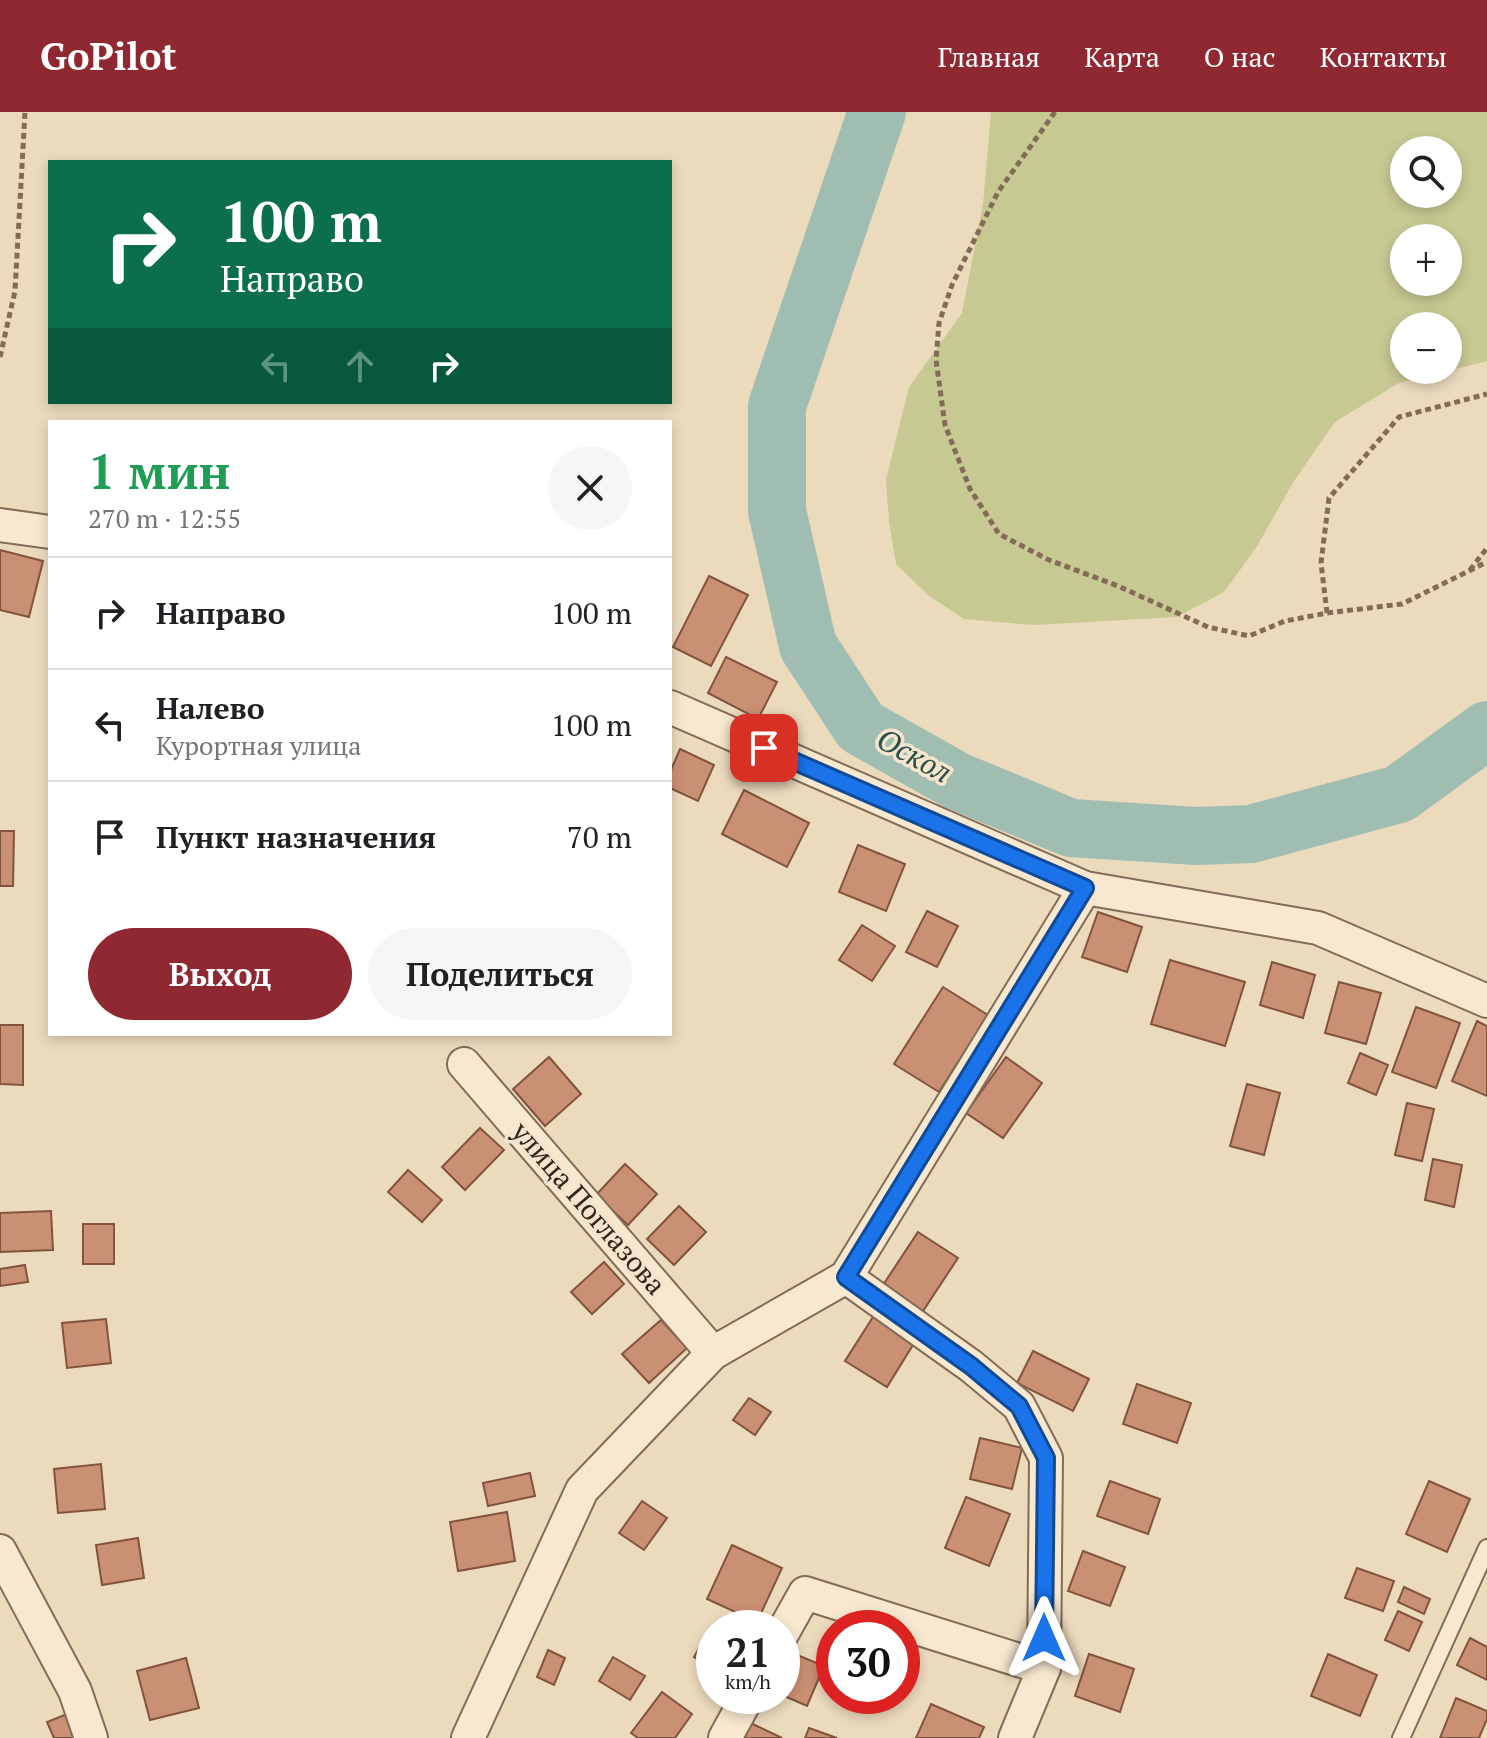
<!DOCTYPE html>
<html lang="ru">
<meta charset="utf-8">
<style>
:root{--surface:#fff;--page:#f6f6f6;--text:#202124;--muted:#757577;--line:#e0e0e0;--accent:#902832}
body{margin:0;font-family:"PT Serif",serif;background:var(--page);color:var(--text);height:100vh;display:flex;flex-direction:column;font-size:30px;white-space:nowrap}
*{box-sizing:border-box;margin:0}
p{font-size:26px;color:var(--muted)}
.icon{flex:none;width:44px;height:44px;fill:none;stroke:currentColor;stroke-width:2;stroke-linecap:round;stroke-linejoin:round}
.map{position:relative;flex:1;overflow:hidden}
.details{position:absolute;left:48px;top:308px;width:624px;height:616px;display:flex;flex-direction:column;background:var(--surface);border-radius:0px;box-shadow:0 4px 12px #0003}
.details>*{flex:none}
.guide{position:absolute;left:48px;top:48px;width:624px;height:244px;border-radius:0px;box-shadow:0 4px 12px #0003;background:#0b6e4f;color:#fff;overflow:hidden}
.controls{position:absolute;left:1390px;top:24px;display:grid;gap:16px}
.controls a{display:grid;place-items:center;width:72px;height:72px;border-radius:50%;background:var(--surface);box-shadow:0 4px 12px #0003;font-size:40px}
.speed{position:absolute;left:696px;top:1498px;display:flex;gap:16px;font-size:40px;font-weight:700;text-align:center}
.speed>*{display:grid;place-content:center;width:104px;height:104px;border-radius:50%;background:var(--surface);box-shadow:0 4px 12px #0003;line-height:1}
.speed small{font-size:20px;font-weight:400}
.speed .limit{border:12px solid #d22;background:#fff;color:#111}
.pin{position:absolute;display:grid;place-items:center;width:68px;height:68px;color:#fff;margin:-34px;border-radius:16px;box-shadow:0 4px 12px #0006}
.me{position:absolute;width:88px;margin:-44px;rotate:0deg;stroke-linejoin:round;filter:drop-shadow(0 0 6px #0008)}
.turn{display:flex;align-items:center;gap:28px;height:168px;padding:0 40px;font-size:36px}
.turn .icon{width:104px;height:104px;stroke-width:2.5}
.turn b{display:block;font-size:56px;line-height:68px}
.lanes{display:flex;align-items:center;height:76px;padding:0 40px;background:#0003;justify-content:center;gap:40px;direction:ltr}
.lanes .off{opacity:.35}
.round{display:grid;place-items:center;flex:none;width:84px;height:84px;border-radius:42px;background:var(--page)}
.overview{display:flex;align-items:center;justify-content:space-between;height:136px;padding:0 40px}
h1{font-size:48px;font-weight:700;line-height:60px;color:#1e9e55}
.cta{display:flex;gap:16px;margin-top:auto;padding:16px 40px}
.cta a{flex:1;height:92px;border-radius:48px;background:var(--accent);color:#fff;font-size:32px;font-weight:700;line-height:92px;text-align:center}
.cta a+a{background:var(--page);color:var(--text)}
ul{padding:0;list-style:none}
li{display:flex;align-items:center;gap:24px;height:112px;padding:0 40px;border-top:2px solid var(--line)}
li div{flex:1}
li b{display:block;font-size:30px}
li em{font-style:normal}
header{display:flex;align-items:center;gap:48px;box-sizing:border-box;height:112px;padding:0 40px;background:var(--accent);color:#fff}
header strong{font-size:38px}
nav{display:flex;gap:44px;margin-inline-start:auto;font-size:28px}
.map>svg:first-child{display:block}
.green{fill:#c7c992;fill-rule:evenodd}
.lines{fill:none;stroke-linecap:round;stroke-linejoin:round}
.river{stroke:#a0bdb2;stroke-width:58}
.building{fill:#ca9073;stroke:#82533d;stroke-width:2}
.lane-casing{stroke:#836b57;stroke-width:20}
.street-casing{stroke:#836b57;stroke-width:36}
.path{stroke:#836b57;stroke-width:5;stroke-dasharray:6 4;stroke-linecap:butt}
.lane{stroke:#f7e8cf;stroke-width:16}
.street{stroke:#f7e8cf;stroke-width:32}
.route-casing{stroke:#114b97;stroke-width:20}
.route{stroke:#1a73e8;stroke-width:14}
.labels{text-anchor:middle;stroke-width:7;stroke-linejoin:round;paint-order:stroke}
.street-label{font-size:28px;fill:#33251b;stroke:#f4e5cc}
.water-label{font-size:30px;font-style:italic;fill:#2b524c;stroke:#f4e5cc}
</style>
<header>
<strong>GoPilot</strong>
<nav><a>Главная</a><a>Карта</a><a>О нас</a><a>Контакты</a></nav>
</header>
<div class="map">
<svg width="1487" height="1626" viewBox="0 0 1487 1626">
<rect width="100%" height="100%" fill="#ecdabd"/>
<path class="green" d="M991,0H1487V249L1399,271L1335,310L1294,369L1256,436L1224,480L1177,505L1034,513L964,507L929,484L896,452L889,410L886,368L909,275L962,201L983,92ZM1404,38H1448V82H1404ZM1404,126H1448V170H1404ZM1404,214H1448V258H1404Z"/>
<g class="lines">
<polyline class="river" points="877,0 777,294 777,399 808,534 861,615 957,669 1071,716 1196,724 1251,722 1399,682 1487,618"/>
</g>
<g class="building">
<polygon points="0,438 43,449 29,505 0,498"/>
<polygon points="709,464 748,483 711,554 673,535"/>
<polygon points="726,545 777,570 758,607 708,581"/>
<polygon points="680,637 714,653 698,689 670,676 670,660"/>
<polygon points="744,678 809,711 787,755 722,722"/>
<polygon points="0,719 14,719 13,774 0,774"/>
<polygon points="858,733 905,752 886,799 839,780"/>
<polygon points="927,799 958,814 937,855 906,840"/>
<polygon points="1098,800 1142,815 1127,860 1082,845"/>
<polygon points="862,813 895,834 872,869 839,848"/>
<polygon points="1170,848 1245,870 1225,934 1151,912"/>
<polygon points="1272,850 1315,863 1303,906 1260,893"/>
<polygon points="1339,870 1381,881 1366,932 1325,921"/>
<polygon points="943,875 988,903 939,980 894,952"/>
<polygon points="1416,895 1460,911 1436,976 1392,960"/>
<polygon points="1477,909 1487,914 1487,984 1452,969"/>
<polygon points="0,913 23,913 23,973 0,972"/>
<polygon points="1360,941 1388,953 1376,983 1348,971"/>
<polygon points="549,945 581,982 545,1014 513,977"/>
<polygon points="1006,945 1042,971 1003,1026 966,1001"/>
<polygon points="1247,972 1280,981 1264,1043 1230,1034"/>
<polygon points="1407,991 1434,997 1422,1049 1395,1043"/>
<polygon points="480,1016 504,1038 465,1078 442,1055"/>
<polygon points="1433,1047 1462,1053 1454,1095 1425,1088"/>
<polygon points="625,1052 657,1082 628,1113 596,1083"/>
<polygon points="408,1058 442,1088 422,1110 388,1080"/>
<polygon points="679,1094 706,1120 674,1153 647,1127"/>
<polygon points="51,1099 53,1138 0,1140 0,1101"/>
<rect x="83" y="1112" width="31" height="40"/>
<polygon points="918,1120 958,1146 921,1202 881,1176"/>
<polygon points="604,1150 624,1172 592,1202 571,1180"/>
<polygon points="25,1153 28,1170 0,1174 0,1157"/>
<polygon points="875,1202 916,1228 887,1275 845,1249"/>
<polygon points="106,1207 111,1251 67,1256 62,1211"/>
<polygon points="661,1208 687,1236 649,1271 622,1242"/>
<polygon points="1033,1239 1089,1267 1073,1299 1017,1271"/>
<polygon points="1137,1272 1191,1291 1177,1331 1123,1312"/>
<polygon points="749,1286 771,1300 755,1323 733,1308"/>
<polygon points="980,1326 1022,1336 1012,1377 970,1367"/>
<polygon points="101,1352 105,1397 58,1401 54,1357"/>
<polygon points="530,1361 535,1384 488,1394 483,1371"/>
<polygon points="1110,1369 1160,1387 1148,1422 1097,1404"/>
<polygon points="1429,1369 1470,1387 1447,1440 1406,1422"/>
<polygon points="966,1385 1010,1402 989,1454 945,1436"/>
<polygon points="642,1389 667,1406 644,1438 619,1421"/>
<polygon points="507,1400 515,1449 458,1459 450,1410"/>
<polygon points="138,1426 144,1466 102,1473 96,1433"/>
<polygon points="732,1433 782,1456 757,1510 707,1487"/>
<polygon points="1083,1439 1125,1455 1110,1494 1068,1479"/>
<polygon points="1357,1456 1394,1469 1383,1499 1345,1486"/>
<polygon points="1404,1475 1430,1487 1424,1502 1398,1490"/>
<polygon points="1398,1499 1422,1510 1409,1539 1385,1528"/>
<polygon points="1470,1526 1487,1535 1487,1568 1457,1553"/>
<polygon points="704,1527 714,1533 714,1556 694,1545"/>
<polygon points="548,1538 565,1546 554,1573 537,1565"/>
<polygon points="790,1540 824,1554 807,1594 782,1583 782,1559"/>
<polygon points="1089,1542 1134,1557 1120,1600 1075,1584"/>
<polygon points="1328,1542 1377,1563 1360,1604 1311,1584"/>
<polygon points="613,1545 645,1564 630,1588 599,1569"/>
<polygon points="186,1546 199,1596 150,1608 137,1559"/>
<polygon points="662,1580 692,1602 675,1626 638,1626 631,1621"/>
<polygon points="1456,1586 1487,1599 1487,1607 1479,1626 1440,1626"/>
<polygon points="931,1592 984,1615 979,1626 916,1626"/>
<polygon points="67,1602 76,1626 54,1626 47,1610"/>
<polygon points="740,1606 782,1626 731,1626"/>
<polygon points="809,1616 837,1626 805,1626"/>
</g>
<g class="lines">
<g class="lane-casing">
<polyline id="lane" points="1401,1626 1487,1436"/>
</g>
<g class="street-casing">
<g id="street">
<polyline points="0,413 50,420"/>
<polyline points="670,595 1085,776 1318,816 1487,889"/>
<polyline points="464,952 713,1241"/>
<polyline points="846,1165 971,1254 1019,1294 1046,1346 1044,1556 1015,1626"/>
<polyline points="0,1439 75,1579 91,1626"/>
<polyline points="782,1522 805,1481 1044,1556"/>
<polyline points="468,1626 582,1378 713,1241 846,1165 1085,776"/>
<polyline points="725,1626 748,1584"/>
</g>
</g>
<g class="path">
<polyline points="1055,0 998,80 952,173 939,211 936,248 945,313 970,377 999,422 1049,448 1118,474 1208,515 1249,524 1285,509 1327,501 1402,492 1487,450"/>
<polyline points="0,245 15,179 25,0"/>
<polyline points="1470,458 1487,436"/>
<polyline points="1327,501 1321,451 1329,386 1399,305 1487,282"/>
</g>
<use href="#lane" class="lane"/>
<use href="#street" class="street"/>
</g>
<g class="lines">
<g class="route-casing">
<polyline id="route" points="764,636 1085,776 846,1165 971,1254 1019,1294 1046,1346 1044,1526"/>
</g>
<use href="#route" class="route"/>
</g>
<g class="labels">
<g class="street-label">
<text transform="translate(589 1096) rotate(49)" y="10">улица Поглазова</text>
</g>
<g class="water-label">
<text transform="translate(914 644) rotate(29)" y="10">Оскол</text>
</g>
</g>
</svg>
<div class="controls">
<a><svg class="icon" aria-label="search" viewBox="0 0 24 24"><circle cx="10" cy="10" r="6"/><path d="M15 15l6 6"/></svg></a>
<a>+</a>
<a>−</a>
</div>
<div class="speed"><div>21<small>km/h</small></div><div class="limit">30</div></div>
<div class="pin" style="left:764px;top:636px;background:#d93025"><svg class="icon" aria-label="arrive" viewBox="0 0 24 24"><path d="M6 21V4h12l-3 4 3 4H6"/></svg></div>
<svg class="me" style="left:1044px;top:1526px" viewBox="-20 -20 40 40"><path d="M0-17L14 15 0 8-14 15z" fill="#1a73e8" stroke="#fff" stroke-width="4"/></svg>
<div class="guide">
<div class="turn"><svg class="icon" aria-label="right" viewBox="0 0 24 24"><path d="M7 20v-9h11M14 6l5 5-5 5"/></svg><div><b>100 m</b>Направо</div></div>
<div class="lanes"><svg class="icon off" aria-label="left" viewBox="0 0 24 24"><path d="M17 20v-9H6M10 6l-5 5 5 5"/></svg><svg class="icon off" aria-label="ahead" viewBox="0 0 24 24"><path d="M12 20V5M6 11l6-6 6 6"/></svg><svg class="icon" aria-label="right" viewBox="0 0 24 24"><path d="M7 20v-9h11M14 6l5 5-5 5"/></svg></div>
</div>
<section class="details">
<div class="overview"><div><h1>1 мин</h1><p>270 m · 12:55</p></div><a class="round"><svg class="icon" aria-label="close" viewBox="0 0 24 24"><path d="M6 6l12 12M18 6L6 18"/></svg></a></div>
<ul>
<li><svg class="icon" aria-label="right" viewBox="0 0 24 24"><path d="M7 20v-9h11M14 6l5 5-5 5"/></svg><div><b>Направо</b></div><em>100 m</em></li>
<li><svg class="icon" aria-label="left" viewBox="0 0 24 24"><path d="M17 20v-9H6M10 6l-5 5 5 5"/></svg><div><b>Налево</b><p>Курортная улица</p></div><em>100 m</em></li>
<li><svg class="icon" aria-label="arrive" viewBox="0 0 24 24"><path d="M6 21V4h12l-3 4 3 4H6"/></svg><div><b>Пункт назначения</b></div><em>70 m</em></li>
</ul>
<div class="cta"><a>Выход</a><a>Поделиться</a></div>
</section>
</div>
